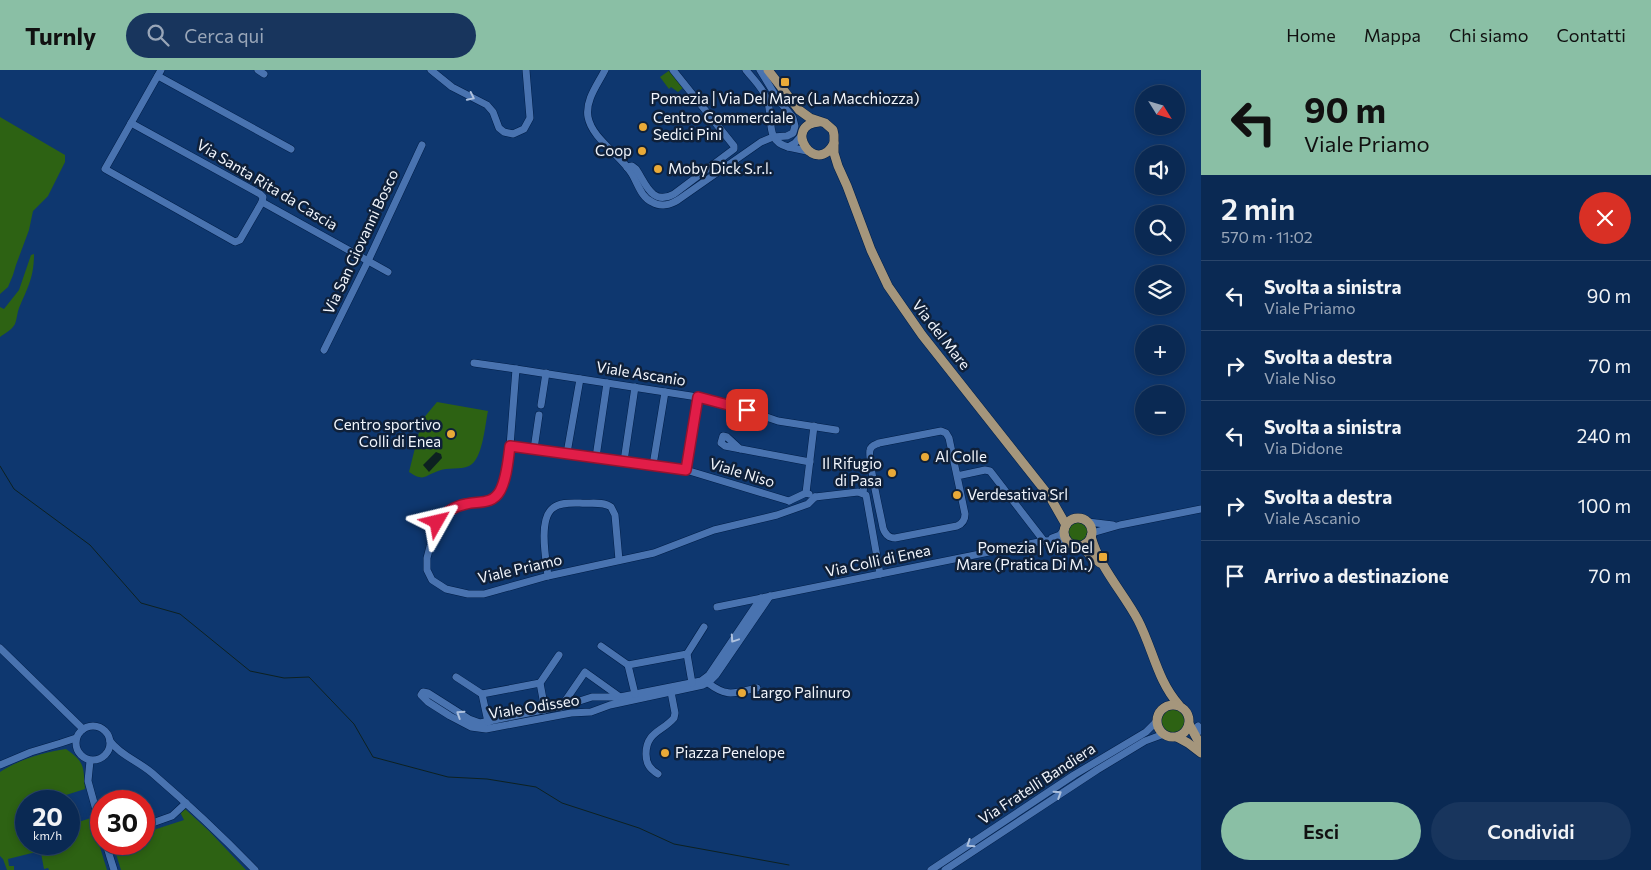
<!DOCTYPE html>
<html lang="it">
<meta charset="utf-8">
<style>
:root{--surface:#0a2953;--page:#18355d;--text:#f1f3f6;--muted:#99a6b8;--line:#2a456a;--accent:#8abfa5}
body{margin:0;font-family:Commissioner,sans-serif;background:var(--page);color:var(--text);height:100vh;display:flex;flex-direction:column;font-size:19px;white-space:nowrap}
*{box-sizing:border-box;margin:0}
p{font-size:16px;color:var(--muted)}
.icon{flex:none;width:28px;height:28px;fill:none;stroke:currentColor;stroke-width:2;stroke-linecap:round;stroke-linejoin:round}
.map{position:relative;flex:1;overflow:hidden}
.side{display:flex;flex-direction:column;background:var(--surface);width:450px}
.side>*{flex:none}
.top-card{background:#8abfa5;color:#111;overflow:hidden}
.needle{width:32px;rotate:127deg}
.tools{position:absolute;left:1135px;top:15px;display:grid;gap:10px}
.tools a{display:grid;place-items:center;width:50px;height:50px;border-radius:50%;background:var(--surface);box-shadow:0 2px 8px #0003,0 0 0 1px var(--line);font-size:25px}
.speed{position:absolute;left:15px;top:720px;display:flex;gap:10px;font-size:25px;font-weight:700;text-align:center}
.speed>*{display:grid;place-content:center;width:65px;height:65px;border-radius:50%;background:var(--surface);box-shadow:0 2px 8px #0003,0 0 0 1px var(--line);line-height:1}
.speed small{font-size:12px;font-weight:400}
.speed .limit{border:8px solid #d22;background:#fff;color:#111}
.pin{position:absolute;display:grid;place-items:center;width:42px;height:42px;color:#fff;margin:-21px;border-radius:10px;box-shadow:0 2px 8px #0006}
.me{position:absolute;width:55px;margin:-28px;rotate:53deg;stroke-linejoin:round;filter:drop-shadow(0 0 4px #0008)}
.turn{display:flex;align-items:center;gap:18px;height:105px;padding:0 20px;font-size:22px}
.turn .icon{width:65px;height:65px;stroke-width:2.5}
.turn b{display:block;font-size:35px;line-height:42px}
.round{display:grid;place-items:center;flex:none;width:52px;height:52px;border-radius:26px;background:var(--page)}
.summary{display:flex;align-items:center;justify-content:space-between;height:85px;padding:0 20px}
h1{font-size:30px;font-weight:600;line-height:38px}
.primary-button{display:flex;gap:10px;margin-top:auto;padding:10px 20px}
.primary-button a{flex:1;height:58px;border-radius:30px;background:var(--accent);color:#111;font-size:20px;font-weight:600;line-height:58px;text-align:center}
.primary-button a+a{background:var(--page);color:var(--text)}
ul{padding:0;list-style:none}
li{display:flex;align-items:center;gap:15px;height:70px;padding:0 20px;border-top:1px solid var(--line)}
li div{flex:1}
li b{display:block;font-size:19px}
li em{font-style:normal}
header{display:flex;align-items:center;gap:30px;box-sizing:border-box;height:70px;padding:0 25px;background:var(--accent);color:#111}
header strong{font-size:24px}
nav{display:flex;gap:28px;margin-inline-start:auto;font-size:18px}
.search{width:350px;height:45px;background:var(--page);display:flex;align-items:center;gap:12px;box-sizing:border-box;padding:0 18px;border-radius:28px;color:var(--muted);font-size:19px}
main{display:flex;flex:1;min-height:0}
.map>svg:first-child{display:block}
.green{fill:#2d6213}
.water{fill:#0d2121}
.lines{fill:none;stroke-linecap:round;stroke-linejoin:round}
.stream{stroke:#0d2121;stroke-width:1}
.minor-casing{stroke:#011e47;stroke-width:8}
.major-casing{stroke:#011e47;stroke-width:10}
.minor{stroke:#4973b0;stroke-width:7}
.major{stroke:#a5967c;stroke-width:9}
.oneway{stroke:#aec1de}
.route-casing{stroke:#92132f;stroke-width:12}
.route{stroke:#e11d48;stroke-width:9}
.poi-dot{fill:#eaaa38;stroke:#0f2039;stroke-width:2}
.labels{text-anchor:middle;stroke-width:5;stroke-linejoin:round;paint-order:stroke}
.poi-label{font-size:15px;fill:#f1f5fc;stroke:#0f2039;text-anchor:start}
.street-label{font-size:15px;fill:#f1f5fc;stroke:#0f2039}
</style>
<header>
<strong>Turnly</strong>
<div class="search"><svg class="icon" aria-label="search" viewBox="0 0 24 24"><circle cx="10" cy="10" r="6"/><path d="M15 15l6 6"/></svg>Cerca qui</div>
<nav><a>Home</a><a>Mappa</a><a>Chi siamo</a><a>Contatti</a></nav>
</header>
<main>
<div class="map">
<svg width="1201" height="800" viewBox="0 0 1201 800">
<rect width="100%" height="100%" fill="#0e376f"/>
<g class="green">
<polygon points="670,0 683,16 683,18 678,22 671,17 669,19 660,7"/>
<polygon points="0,47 65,85 65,92 48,126 33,141 29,160 16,195 13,205 8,217 0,224"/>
<path d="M34,184C34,207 28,217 19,238C17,243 17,249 15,254C12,260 5,263 0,267V237L4,239L19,220L31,185Z"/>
<path d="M437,332L488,341C485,354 483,390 469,396C460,400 448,397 438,401C424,406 424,412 409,402L422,350Z"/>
<circle cx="1078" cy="462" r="11"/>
<circle cx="1173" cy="651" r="12"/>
<path d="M66,679C86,693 83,697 85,719L47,731H26V774H69V755L91,748L107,800H49L48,798L44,799L41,783H32L8,789L9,796H14V800H7L3,789L0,786V702C18,690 44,682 66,679Z"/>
<polygon points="184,738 209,761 246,800 121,800 113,774 144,774 144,763 184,750 180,742"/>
</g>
<polygon class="water" points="436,382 441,384 442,388 429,402 423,395"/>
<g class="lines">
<polyline class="stream" points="0,396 14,419 90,475 141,533 180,544 250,601 284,608 309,607 354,654 373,687 448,707 487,709 536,717 562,733 639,758 674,774 789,795"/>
<g class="minor-casing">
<g id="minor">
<polyline points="161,0 105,99 235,172 240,170 262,132"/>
<polyline points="258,0 264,4"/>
<polyline points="431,0 452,17 487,35 493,42 499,58 504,62 513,64 524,59 530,48 526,0"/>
<path d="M605,0C598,14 585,30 588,47C592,69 621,85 632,104C638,114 641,127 652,132C660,137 670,135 678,130L761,72L773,67L787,66L793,63L795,56L793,48L777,28L760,0"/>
<path d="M746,0C753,9 764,19 767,30C774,48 764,71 788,77"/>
<polyline points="158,6 291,79"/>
<polyline points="131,53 260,124 263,127 262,132 388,202"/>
<polyline points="802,65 795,73 788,77 807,81"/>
<path d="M627,97L632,96L636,99C646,114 652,136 674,124L734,79V76L673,0"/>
<polyline points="324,280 368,191 422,75"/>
<polyline points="474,293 516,299"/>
<polyline points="541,335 546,303"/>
<polyline points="510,376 686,400 789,431"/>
<polyline points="534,379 539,345"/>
<polyline points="740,379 727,367 723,366 721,373 725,376 810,392"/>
<polyline points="567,383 580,309"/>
<polyline points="596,387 607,313"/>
<polyline points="624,391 635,317"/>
<polyline points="653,395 665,322"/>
<polyline points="686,400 698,327"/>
<path d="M957,406L965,444C965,450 962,454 957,456L895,468C888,468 885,464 883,458C881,446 867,388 870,380C871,375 875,375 879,373L941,361L946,363L949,368L957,406L985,400L990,401L1044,471"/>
<polyline points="806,423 814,356"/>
<polyline points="863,423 864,414 874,411"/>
<polyline points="815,427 808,434 777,445 714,460 654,483 548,506 484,524 468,524 446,519 432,510 427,500 427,488 435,457 441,447 455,438 467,434 492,430 501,420 510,376 516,299 691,326 735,336 778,351 836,360"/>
<polyline points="815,427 858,422 866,425 880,504"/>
<polyline points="789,431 806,423 809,424"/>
<polyline points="1088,452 1113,455"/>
<polyline points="1092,463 1120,455 1201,439"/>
<polyline points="1052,468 1060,465 1065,458"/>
<path d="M548,506C546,490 538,449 553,438C560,432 572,433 580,433C590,434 603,431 611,437L615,445L619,490"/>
<polyline points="761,528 709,605 701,611 620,627 592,627 567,635 480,653 469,649 428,623 423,622 421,625 428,632 450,646 471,657 486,659 571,643 591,642 610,635 703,615 710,611 716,605 770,526"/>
<polyline points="717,537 1044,471 1060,470 1069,472"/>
<polyline points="601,576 628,595 687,584"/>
<polyline points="0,578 83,659"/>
<polyline points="628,595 635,624"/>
<polyline points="456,607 482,624 488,652"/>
<polyline points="692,613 687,584 704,557"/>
<path d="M708,613C728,628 734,623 757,618"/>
<polyline points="482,624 540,613"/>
<polyline points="561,637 585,602 620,627"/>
<polyline points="545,640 540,613 559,585"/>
<circle cx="93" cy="673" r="17"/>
<polyline points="1198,656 1201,661"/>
<path d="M110,671C120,685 138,691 152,703C188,734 222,766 255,800"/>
<polyline points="90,691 88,711 101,758"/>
<polyline points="0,695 31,682 61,673 76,668"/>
<path d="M658,704C650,699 646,694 646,684C646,662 662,662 674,648L675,643L671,622"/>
<polyline points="144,756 172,746 186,733"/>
<polyline points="106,774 114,800"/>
<polyline points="931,800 1074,705 1146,662 1157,651"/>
<polyline points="945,800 1097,700 1145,671 1164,664"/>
</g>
</g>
<g class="major-casing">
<g id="major">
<polyline points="768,0 799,40 810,48 825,53 833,60 834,65 834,83 838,96 847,116 871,180 888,216 922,265 1050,427 1066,455"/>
<path d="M819,52C781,55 816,108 834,73"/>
<circle cx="1078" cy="462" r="14"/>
<path d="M1091,466C1099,497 1123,522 1138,550C1153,579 1157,610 1179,635"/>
<polyline points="1080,476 1100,493"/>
<circle cx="1173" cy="651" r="16"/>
<polyline points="1189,654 1201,676"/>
<polyline points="1177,667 1188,673 1201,683"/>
</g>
</g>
<use href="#minor" class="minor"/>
<use href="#major" class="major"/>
</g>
<defs><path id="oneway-chevron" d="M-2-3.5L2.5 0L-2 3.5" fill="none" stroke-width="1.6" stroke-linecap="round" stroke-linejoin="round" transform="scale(1.25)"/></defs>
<g class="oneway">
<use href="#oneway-chevron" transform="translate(471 27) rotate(26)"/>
<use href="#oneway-chevron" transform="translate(734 569) rotate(124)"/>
<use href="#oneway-chevron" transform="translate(460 644) rotate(-147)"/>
<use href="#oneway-chevron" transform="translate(1058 724) rotate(-33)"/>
<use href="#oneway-chevron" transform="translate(970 774) rotate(146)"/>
</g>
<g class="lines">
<g class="route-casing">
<path id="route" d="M437,452C444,443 455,436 466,434C479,431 492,435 500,421C507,408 508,390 510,376L686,400L698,327L747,340"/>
</g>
<use href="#route" class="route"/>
</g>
<g class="poi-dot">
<rect x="780" y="7" width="10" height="10" rx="2.5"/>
<circle cx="643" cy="57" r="5"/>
<circle cx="642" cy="81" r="5"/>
<circle cx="658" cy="99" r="5"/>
<circle cx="451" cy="364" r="5"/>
<circle cx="925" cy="387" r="5"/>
<circle cx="892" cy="403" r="5"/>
<circle cx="957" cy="425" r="5"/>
<rect x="1098" y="482" width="10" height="10" rx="2.5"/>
<circle cx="742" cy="623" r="5"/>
<circle cx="665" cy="683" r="5"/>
</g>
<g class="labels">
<g class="poi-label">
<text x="785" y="34" text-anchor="middle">Pomezia | Via Del Mare (La Macchiozza)</text>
<text x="653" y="53">Centro Commerciale<tspan x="653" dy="17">Sedici Pini</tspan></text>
<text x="632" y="86" text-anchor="end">Coop</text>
<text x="668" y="104">Moby Dick S.r.l.</text>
<text x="441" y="360" text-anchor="end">Centro sportivo<tspan x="441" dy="17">Colli di Enea</tspan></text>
<text x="935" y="392">Al Colle</text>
<text x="882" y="399" text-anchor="end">Il Rifugio<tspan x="882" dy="17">di Pasa</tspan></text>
<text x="967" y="430">Verdesativa Srl</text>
<text x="1093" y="483" text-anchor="end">Pomezia | Via Del<tspan x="1093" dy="17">Mare (Pratica Di M.)</tspan></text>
<text x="752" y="628">Largo Palinuro</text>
<text x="675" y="688">Piazza Penelope</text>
</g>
<g class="street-label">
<text transform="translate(267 115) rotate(31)" y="5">Via Santa Rita da Cascia</text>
<text transform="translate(361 172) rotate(-65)" y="5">Via San Giovanni Bosco</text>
<text transform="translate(941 265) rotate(52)" y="5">Via del Mare</text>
<text transform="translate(641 304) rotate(9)" y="5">Viale Ascanio</text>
<text transform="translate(742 403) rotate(17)" y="5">Viale Niso</text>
<text transform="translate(878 491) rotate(-12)" y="5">Via Colli di Enea</text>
<text transform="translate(520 499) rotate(-13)" y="5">Viale Priamo</text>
<text transform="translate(534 637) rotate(-9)" y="5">Viale Odisseo</text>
<text transform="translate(1037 714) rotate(-33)" y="5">Via Fratelli Bandiera</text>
</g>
</g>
</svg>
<div class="tools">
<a><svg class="needle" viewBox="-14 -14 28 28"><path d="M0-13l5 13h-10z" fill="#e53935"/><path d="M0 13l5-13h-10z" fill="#99a6b8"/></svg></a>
<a><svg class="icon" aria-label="sound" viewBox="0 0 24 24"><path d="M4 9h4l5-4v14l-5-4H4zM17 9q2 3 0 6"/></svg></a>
<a><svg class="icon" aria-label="search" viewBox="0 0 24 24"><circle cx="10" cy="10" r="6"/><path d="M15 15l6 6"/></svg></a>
<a><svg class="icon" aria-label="layers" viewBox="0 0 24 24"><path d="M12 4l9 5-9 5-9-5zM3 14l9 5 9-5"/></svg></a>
<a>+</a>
<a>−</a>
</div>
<div class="speed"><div>20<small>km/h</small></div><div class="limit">30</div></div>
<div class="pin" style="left:747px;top:340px;background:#d93025"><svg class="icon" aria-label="arrive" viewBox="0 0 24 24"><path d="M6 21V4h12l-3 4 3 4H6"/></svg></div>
<svg class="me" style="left:437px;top:452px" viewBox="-20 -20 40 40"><path d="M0-17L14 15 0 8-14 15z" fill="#e11d48" stroke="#fff" stroke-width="4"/></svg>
</div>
<section class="side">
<div class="top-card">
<div class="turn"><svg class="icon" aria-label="left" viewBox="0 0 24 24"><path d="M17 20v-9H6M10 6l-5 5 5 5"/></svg><div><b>90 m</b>Viale Priamo</div></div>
</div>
<div class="summary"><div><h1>2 min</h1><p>570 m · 11:02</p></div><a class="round" style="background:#d93025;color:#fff"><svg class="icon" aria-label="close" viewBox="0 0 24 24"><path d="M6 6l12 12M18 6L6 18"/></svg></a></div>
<ul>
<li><svg class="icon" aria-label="left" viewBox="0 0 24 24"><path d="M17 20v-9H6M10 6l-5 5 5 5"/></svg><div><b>Svolta a sinistra</b><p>Viale Priamo</p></div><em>90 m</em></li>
<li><svg class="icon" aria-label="right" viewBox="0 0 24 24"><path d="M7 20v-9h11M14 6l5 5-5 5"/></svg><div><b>Svolta a destra</b><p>Viale Niso</p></div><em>70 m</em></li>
<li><svg class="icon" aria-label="left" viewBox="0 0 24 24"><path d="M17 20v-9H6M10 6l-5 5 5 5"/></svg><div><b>Svolta a sinistra</b><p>Via Didone</p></div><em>240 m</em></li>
<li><svg class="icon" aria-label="right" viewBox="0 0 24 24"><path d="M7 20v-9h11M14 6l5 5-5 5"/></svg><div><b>Svolta a destra</b><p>Viale Ascanio</p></div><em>100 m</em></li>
<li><svg class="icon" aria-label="arrive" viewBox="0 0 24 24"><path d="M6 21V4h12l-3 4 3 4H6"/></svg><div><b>Arrivo a destinazione</b></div><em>70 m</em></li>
</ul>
<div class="primary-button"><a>Esci</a><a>Condividi</a></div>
</section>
</main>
